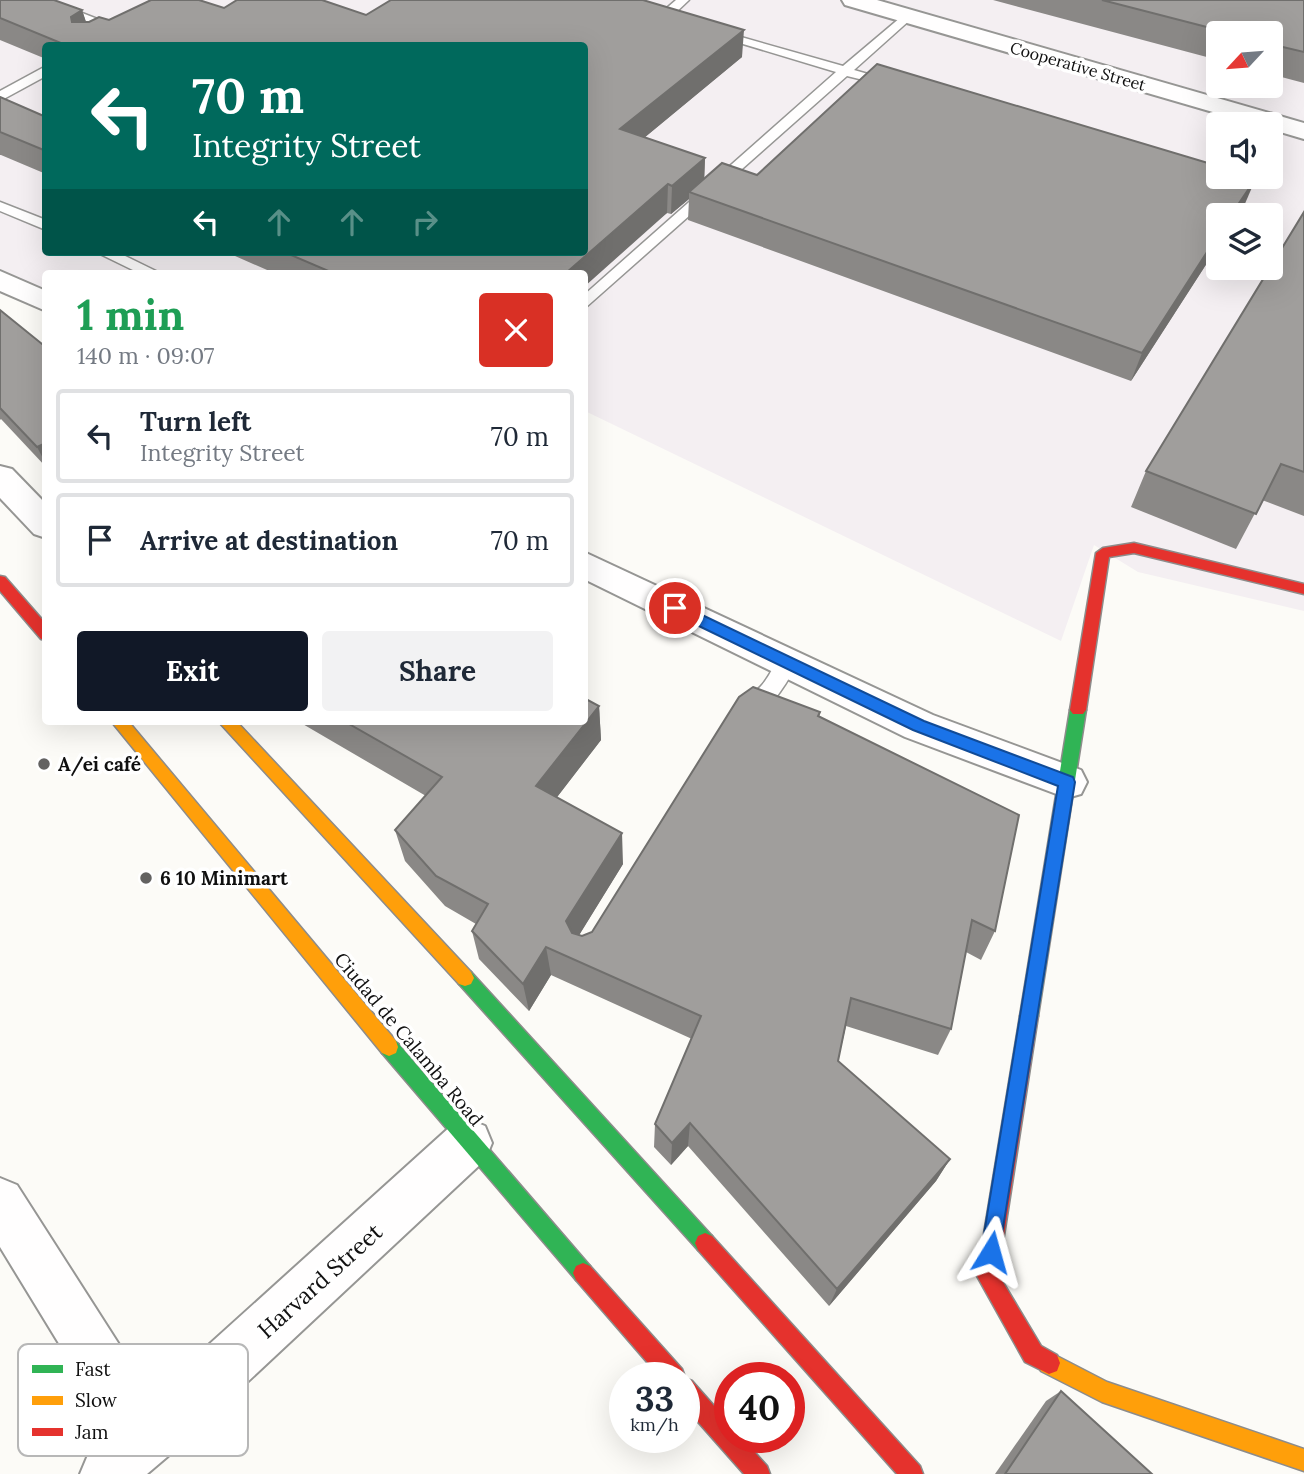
<!DOCTYPE html>
<meta charset="utf-8">
<style>
:root{--surface:#fff;--page:#f2f2f3;--text:#1f2937;--muted:#747a83;--line:#e0e1e3;--accent:#111827}
body{margin:0;font-family:Lora,serif;background:var(--page);color:var(--text);height:100vh;display:flex;flex-direction:column;font-size:26px;white-space:nowrap}
*{box-sizing:border-box;margin:0}
p{font-size:23px;color:var(--muted)}
.icon{flex:none;width:38px;height:38px;fill:none;stroke:currentColor;stroke-width:2;stroke-linecap:round;stroke-linejoin:round}
.map{position:relative;flex:1;overflow:hidden}
.panel{position:absolute;left:42px;top:270px;width:546px;height:455px;display:flex;flex-direction:column;background:var(--surface);border-radius:7px;box-shadow:0 7px 28px #0002}
.panel>*{flex:none}
.top-card{position:absolute;left:42px;top:42px;width:546px;height:214px;border-radius:7px;box-shadow:0 7px 28px #0002;background:#00695c;color:#fff;overflow:hidden}
.needle{width:46px;rotate:244deg}
.fabs{position:absolute;left:1206px;top:21px;display:grid;gap:14px}
.fabs a{display:grid;place-items:center;width:77px;height:77px;border-radius:7px;background:var(--surface);box-shadow:0 7px 28px #0002;font-size:35px}
.speed{position:absolute;left:609px;top:1362px;display:flex;gap:14px;font-size:35px;font-weight:700;text-align:center}
.speed>*{display:grid;place-content:center;width:91px;height:91px;border-radius:50%;background:var(--surface);box-shadow:0 7px 28px #0002;line-height:1}
.speed small{font-size:18px;font-weight:400}
.speed .limit{border:10px solid #d22;background:#fff;color:#111}
.pin{position:absolute;display:grid;place-items:center;width:60px;height:60px;color:#fff;margin:-30px;border:4px solid #fff;border-radius:50%;box-shadow:0 2px 7px #0007}
.me{position:absolute;width:77px;margin:-38px;rotate:8deg;stroke-linejoin:round;filter:drop-shadow(0 0 5px #0008)}
.turn{display:flex;align-items:center;gap:24px;height:147px;padding:0 35px;font-size:32px}
.turn .icon{width:91px;height:91px;stroke-width:2.5}
.turn b{display:block;font-size:49px;line-height:60px}
.lanes{display:flex;align-items:center;height:66px;padding:0 35px;background:#0003;justify-content:center;gap:35px;direction:ltr}
.lanes .off{opacity:.35}
.round{display:grid;place-items:center;flex:none;width:74px;height:74px;border-radius:7px;background:var(--page)}
.summary{display:flex;align-items:center;justify-content:space-between;height:119px;padding:0 35px}
h1{font-size:42px;font-weight:700;line-height:52px;color:#1e9e55}
.button{display:flex;gap:14px;margin-top:auto;padding:14px 35px}
.button a{flex:1;height:80px;border-radius:7px;background:var(--accent);color:#fff;font-size:28px;font-weight:700;line-height:80px;text-align:center}
.button a+a{background:var(--page);color:var(--text)}
ul{padding:0;list-style:none}
li{display:flex;align-items:center;gap:21px;height:94px;margin:0 14px 10px;padding:0 21px;border:4px solid var(--line);border-radius:7px}
li div{flex:1}
li b{display:block;font-size:26px}
li em{font-style:normal}
.map>svg:first-child{display:block}
.industrial{fill:#f4eff2;fill-rule:evenodd}
.lines{fill:none;stroke-linecap:round;stroke-linejoin:round}
.lane-casing{stroke:#969694;stroke-width:3}
.street-casing{stroke:#969694;stroke-width:4}
.fast-casing{stroke:#8d8c8b;stroke-width:3}
.slow-casing{stroke:#8d8c8b;stroke-width:3}
.jam-casing{stroke:#8d8c8b;stroke-width:3}
.lane{fill:#fffefe;fill-rule:evenodd}
.street{fill:#fffefe;fill-rule:evenodd}
.fast{fill:#30b455;fill-rule:evenodd}
.slow{fill:#ff9f0a;fill-rule:evenodd}
.jam{fill:#e5322d;fill-rule:evenodd}
.wall{fill:#8a8886}
.shaded-wall{fill:#706f6d}
.building{fill:#a09e9c;stroke:#706f6d;stroke-width:2}
.route{fill:#1a73e8;stroke:#114b97;stroke-width:2}
.poi-dot{fill:#636261;stroke:#fff;stroke-width:2.5}
.labels{text-anchor:middle;stroke-width:7;stroke-linejoin:round;paint-order:stroke}
.far-street-label{font-size:16px;fill:#101010;stroke:#fff}
.poi-label{font-size:19px;font-weight:bold;fill:#101010;stroke:#fff;text-anchor:start}
.street-label{font-size:19px;fill:#101010;stroke:#fff}
.near-street-label{font-size:23px;fill:#101010;stroke:#fff}
.key{fill:#fff;stroke:#b7b7b7;stroke-width:2}
.key-label{font-size:19px;fill:#101010}
</style>
<div class="map">
<svg width="1304" height="1474" viewBox="0 0 1304 1474">
<rect width="100%" height="100%" fill="#fcfbf7"/>
<path class="industrial" d="M0,0H1304V611L1138,572L1094,545L1061,641L585,411L584,273H46L45,293L0,271ZM1218,33H1270V86H1218ZM46,46H584V252H46ZM1218,124H1270V177H1218ZM1218,215H1270V268H1218Z"/>
<g class="lines">
<g class="lane-casing">
<g id="lane">
<polygon points="32,0 49,0 123,29 113,32"/>
<polygon points="676,0 689,0 669,19 661,19 661,13"/>
<polygon points="907,12 913,16 911,19 854,70 896,82 896,88 847,76 584,309 584,295 836,72 713,35 713,29 843,66"/>
<polygon points="46,66 46,76 0,101 0,91"/>
<polygon points="0,202 46,220 46,230 0,211"/>
<polygon points="96,252 117,252 160,273 139,273"/>
<path d="M788,654L795,657L798,662C788,681 765,724 739,715L736,709C741,698 754,695 762,685C771,675 775,659 788,654Z"/>
</g>
</g>
<g class="street-casing">
<g id="street">
<polygon points="842,0 877,0 1304,123 1304,139 1270,129 1270,124 1254,124 845,5"/>
<polygon points="0,271 46,291 46,311 0,291"/>
<polygon points="0,466 12,469 46,504 46,538 34,534 0,498"/>
<polygon points="584,552 933,715 1081,770 1087,782 1081,794 1067,798 905,737 584,579"/>
<polygon points="468,1119 485,1126 492,1143 485,1160 167,1457 147,1474 80,1474 88,1455 113,1432 0,1247 0,1178 17,1185 152,1396 451,1126"/>
</g>
</g>
<g class="fast-casing">
<g id="fast">
<polygon points="1078,704 1083,706 1086,710 1038,1016 1035,1022 1029,1025 1023,1022 1020,1016 1070,710 1073,706"/>
<polygon points="465,970 471,972 712,1236 715,1243 712,1250 705,1253 698,1250 459,984 456,978 459,972"/>
<polygon points="389,1038 396,1041 590,1266 593,1273 590,1280 583,1283 576,1280 382,1053 380,1047 382,1041"/>
</g>
</g>
<g class="slow-casing">
<g id="slow">
<polygon points="111,721 128,721 396,1041 398,1047 396,1053 389,1056 382,1053"/>
<polygon points="218,721 236,721 471,972 474,978 471,984 465,986 459,984"/>
<polygon points="1049,1352 1107,1382 1304,1449 1304,1471 1102,1402 1041,1371 1038,1363 1041,1355"/>
</g>
</g>
<g class="jam-casing">
<g id="jam">
<polygon points="1134,543 1304,584 1304,594 1134,553 1109,557 1086,710 1083,714 1073,714 1070,710 1096,553 1103,548"/>
<polygon points="0,576 5,577 46,624 46,640 41,639 0,591"/>
<polygon points="1029,1007 1035,1010 1038,1016 998,1274 1041,1346 1057,1355 1060,1363 1057,1371 1049,1374 1025,1362 977,1276 1020,1016 1023,1010"/>
<polygon points="705,1233 712,1236 920,1466 923,1474 897,1474 698,1250 695,1243 698,1236"/>
<polygon points="583,1263 590,1266 682,1369 685,1377 684,1378 692,1381 730,1424 730,1437 741,1437 767,1466 770,1474 744,1474 684,1406 684,1377 660,1377 576,1280 573,1273 576,1266"/>
</g>
</g>
<use href="#lane" class="lane"/>
<use href="#street" class="street"/>
<use href="#fast" class="fast"/>
<use href="#slow" class="slow"/>
<use href="#jam" class="jam"/>
</g>
<g class="wall">
<polygon points="0,0 82,10 86,22 109,20 224,8 366,15 742,57 645,137 705,158 704,179 757,175 1244,206 1238,215 1218,215 1218,246 1131,381 688,220 689,199 671,214 667,213 584,273 274,273 226,252 584,252 584,46 46,46 46,59 0,40"/>
<polygon points="993,0 1304,0 1304,83 1270,74 1270,33 1218,33 1218,60"/>
<polygon points="0,97 46,117 46,174 1,155 0,155"/>
<polygon points="1304,212 1304,516 1262,500 1236,549 1131,507 1146,471"/>
<polygon points="0,310 42,344 46,343 46,467 1,419 0,420"/>
<polygon points="599,706 601,740 557,797 623,864 579,935 582,936 592,932 820,712 819,717 995,931 981,960 966,952 951,1029 938,1055 846,1026 838,1061 950,1159 936,1181 829,1306 688,1146 671,1165 654,1147 655,1124 692,1039 551,975 529,1011 479,959 472,931 476,924 445,906 405,861 395,830 426,796 301,723 301,721 584,721"/>
<polygon points="1061,1391 1152,1474 995,1474 1046,1401"/>
</g>
<g class="shaded-wall">
<polygon points="82,10 91,37 81,44 71,17"/>
<polygon points="744,30 742,57 621,157 620,129"/>
<polygon points="705,158 704,186 689,192 689,199 671,214 672,186"/>
<polygon points="1256,178 1244,206 1238,215 1231,215"/>
<polygon points="668,184 667,213 584,287 584,273 566,273"/>
<polygon points="1218,235 1218,246 1131,381 1142,353"/>
<polygon points="46,443 46,464 37,447"/>
<polygon points="599,706 601,740 541,818 536,786"/>
<polygon points="622,833 623,864 570,950 566,921"/>
<polygon points="546,947 551,975 529,1011 523,984"/>
<polygon points="690,1123 688,1146 671,1165 672,1143"/>
<polygon points="950,1159 936,1181 829,1306 837,1289"/>
</g>
<g class="building">
<polygon points="0,0 54,0 82,10 71,17 72,22 89,22 99,17 109,20 151,0 199,0 224,8 237,0 322,0 366,15 391,0 643,0 744,30 620,129 705,158 672,186 668,184 566,273 333,273 284,252 584,252 584,46 68,46 0,18"/>
<polygon points="1102,0 1304,0 1304,52 1270,44 1270,33 1230,33"/>
<polygon points="877,64 1218,166 1218,177 1252,177 1256,178 1231,215 1218,215 1218,235 1142,353 689,192 722,163 757,175"/>
<polygon points="0,97 46,117 46,151 0,132"/>
<polygon points="1304,212 1304,472 1281,464 1256,514 1146,471"/>
<polygon points="0,310 42,344 46,343 46,443 37,447 0,408"/>
<polygon points="753,687 820,712 818,716 1019,815 995,931 972,920 951,1029 851,998 838,1061 950,1159 837,1289 690,1123 672,1143 655,1124 701,1016 546,947 523,984 472,931 488,904 436,876 395,830 442,777 344,721 584,721 584,698 599,706 536,786 622,833 566,921 572,933 582,936 592,932 739,697"/>
<polygon points="1061,1391 1152,1474 1005,1474"/>
</g>
<polygon class="route" points="675,602 924,721 1073,777 1075,782 998,1259 991,1262 984,1259 981,1252 1058,786 913,730 670,612 670,604"/>
<g class="poi-dot">
<circle cx="44" cy="764" r="7"/>
<circle cx="146" cy="878" r="7"/>
</g>
<g class="labels">
<g class="far-street-label">
<text transform="translate(1078 66) rotate(16)" y="6">Cooperative Street</text>
</g>
<g class="poi-label">
<text x="58" y="771">A/ei café</text>
<text x="160" y="885">6 10 Minimart</text>
</g>
<g class="street-label">
<text transform="translate(409 1039) rotate(50)" y="7">Ciudad de Calamba Road</text>
</g>
<g class="near-street-label">
<text transform="translate(320 1281) rotate(-42)" y="8">Harvard Street</text>
</g>
</g>
<rect x="18" y="1344" width="230" height="112" rx="10" class="key"/>
<rect x="32" y="1365" width="31" height="8" fill="#30b455"/>
<rect x="32" y="1396" width="31" height="9" fill="#ff9f0a"/>
<rect x="32" y="1428" width="31" height="8" fill="#e5322d"/>
<g class="key-label">
<text x="75" y="1376">Fast</text>
<text x="75" y="1407">Slow</text>
<text x="75" y="1439">Jam</text>
</g>
</svg>
<div class="fabs">
<a><svg class="needle" viewBox="-14 -14 28 28"><path d="M0-13l5 13h-10z" fill="#e53935"/><path d="M0 13l5-13h-10z" fill="#747a83"/></svg></a>
<a><svg class="icon" aria-label="sound" viewBox="0 0 24 24"><path d="M4 9h4l5-4v14l-5-4H4zM17 9q2 3 0 6"/></svg></a>
<a><svg class="icon" aria-label="layers" viewBox="0 0 24 24"><path d="M12 4l9 5-9 5-9-5zM3 14l9 5 9-5"/></svg></a>
</div>
<div class="speed"><div>33<small>km/h</small></div><div class="limit">40</div></div>
<div class="pin" style="left:675px;top:608px;background:#d93025"><svg class="icon" aria-label="arrive" viewBox="0 0 24 24"><path d="M6 21V4h12l-3 4 3 4H6"/></svg></div>
<svg class="me" style="left:991px;top:1252px" viewBox="-20 -20 40 40"><path d="M0-17L14 15 0 8-14 15z" fill="#1a73e8" stroke="#fff" stroke-width="4"/></svg>
<div class="top-card">
<div class="turn"><svg class="icon" aria-label="left" viewBox="0 0 24 24"><path d="M17 20v-9H6M10 6l-5 5 5 5"/></svg><div><b>70 m</b>Integrity Street</div></div>
<div class="lanes"><svg class="icon" aria-label="left" viewBox="0 0 24 24"><path d="M17 20v-9H6M10 6l-5 5 5 5"/></svg><svg class="icon off" aria-label="ahead" viewBox="0 0 24 24"><path d="M12 20V5M6 11l6-6 6 6"/></svg><svg class="icon off" aria-label="ahead" viewBox="0 0 24 24"><path d="M12 20V5M6 11l6-6 6 6"/></svg><svg class="icon off" aria-label="right" viewBox="0 0 24 24"><path d="M7 20v-9h11M14 6l5 5-5 5"/></svg></div>
</div>
<section class="panel">
<div class="summary"><div><h1>1 min</h1><p>140 m · 09:07</p></div><a class="round" style="background:#d93025;color:#fff"><svg class="icon" aria-label="close" viewBox="0 0 24 24"><path d="M6 6l12 12M18 6L6 18"/></svg></a></div>
<ul>
<li><svg class="icon" aria-label="left" viewBox="0 0 24 24"><path d="M17 20v-9H6M10 6l-5 5 5 5"/></svg><div><b>Turn left</b><p>Integrity Street</p></div><em>70 m</em></li>
<li><svg class="icon" aria-label="arrive" viewBox="0 0 24 24"><path d="M6 21V4h12l-3 4 3 4H6"/></svg><div><b>Arrive at destination</b></div><em>70 m</em></li>
</ul>
<div class="button"><a>Exit</a><a>Share</a></div>
</section>
</div>
